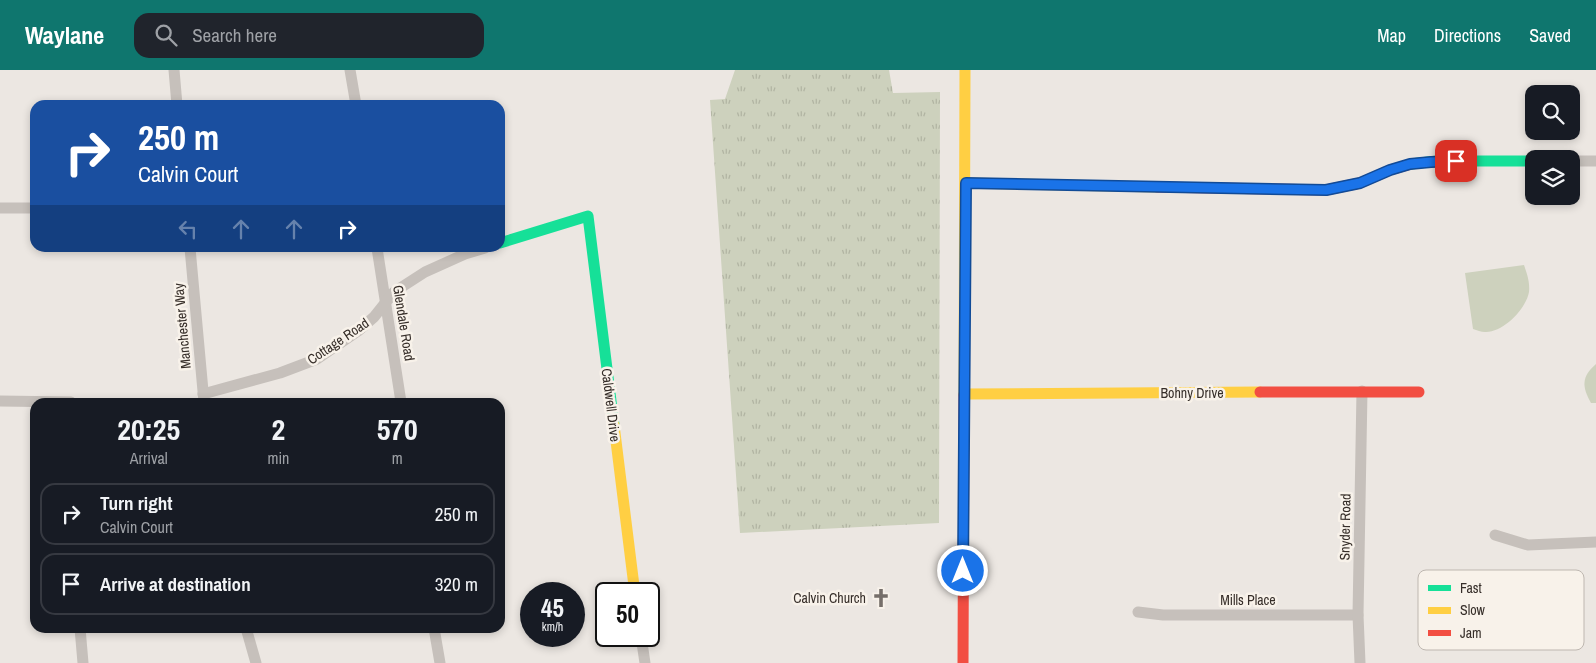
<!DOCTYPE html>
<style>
:root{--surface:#171b24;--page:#20242c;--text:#f1f3f6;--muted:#9ea1a6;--line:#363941;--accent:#0f766e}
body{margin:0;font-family:"Archivo Narrow",sans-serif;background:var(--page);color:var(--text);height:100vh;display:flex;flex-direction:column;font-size:19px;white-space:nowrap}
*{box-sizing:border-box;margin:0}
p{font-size:16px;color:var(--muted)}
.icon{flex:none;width:28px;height:28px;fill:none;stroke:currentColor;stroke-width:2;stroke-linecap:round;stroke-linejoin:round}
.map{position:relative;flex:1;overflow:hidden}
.sheet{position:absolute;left:30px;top:328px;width:475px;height:235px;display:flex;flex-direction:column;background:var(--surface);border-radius:15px;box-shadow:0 2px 8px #0003}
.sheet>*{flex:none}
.guide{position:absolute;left:30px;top:30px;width:475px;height:152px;border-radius:15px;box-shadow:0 2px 8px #0003;background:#1a4fa0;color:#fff;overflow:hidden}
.fabs{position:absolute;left:1525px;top:15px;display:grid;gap:10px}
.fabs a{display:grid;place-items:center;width:55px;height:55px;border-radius:10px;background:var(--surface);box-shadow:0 2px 8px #0003;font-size:25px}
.speed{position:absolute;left:520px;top:512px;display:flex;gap:10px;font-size:25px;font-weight:700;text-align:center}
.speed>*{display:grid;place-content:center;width:65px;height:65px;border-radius:50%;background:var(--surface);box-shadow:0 2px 8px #0003;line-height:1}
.speed small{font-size:12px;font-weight:400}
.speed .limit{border:2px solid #111;border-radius:8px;background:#fff;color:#111}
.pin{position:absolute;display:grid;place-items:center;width:42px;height:42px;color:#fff;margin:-21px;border-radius:10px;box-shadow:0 2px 8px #0006}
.me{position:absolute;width:55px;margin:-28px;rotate:0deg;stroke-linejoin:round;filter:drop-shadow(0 0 4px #0008)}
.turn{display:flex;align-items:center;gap:18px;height:105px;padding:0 25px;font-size:22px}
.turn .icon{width:65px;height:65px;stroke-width:2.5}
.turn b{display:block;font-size:35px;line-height:42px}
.lanes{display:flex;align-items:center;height:48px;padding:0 25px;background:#0003;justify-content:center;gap:25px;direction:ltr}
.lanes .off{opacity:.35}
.eta{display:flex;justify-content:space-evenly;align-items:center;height:85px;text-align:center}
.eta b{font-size:30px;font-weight:700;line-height:35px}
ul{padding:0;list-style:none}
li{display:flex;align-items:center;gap:15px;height:62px;margin:0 10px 8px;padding:0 15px;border:2px solid var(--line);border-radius:15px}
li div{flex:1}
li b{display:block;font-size:19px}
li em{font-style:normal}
header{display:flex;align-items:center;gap:30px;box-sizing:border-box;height:70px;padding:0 25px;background:var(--accent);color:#fff}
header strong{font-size:24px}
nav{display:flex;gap:28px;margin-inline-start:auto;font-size:18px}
.search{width:350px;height:45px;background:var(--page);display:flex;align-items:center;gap:12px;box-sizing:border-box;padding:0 18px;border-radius:15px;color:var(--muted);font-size:19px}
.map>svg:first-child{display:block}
.grass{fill:url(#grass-tufts)}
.pitch{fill:#cdd1bd}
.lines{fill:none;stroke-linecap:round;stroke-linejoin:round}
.street{stroke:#c6c0bb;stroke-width:11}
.fast{stroke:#16e098;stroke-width:11}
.slow{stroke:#ffcf43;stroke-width:11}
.jam{stroke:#f24e42;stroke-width:11}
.route-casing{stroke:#114b97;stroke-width:12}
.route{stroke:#1a73e8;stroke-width:9}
.labels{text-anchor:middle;stroke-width:5;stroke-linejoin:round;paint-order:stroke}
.street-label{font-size:14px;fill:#362e29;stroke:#f8f2ea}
.poi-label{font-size:14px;fill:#362e29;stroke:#f8f2ea;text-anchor:end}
.key{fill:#f8f2ea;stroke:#beb7b0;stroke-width:1}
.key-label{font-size:14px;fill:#362e29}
</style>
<header>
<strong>Waylane</strong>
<div class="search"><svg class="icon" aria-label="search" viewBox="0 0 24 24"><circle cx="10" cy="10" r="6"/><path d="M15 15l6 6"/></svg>Search here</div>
<nav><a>Map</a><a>Directions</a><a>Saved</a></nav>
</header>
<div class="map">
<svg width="1596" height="593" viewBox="0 0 1596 593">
<defs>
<pattern id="grass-tufts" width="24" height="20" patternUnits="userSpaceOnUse" patternTransform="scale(1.25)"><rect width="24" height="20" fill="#cdd1bd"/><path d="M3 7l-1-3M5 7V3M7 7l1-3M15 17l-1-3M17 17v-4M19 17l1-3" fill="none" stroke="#b1b4a2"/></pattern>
</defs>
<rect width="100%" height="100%" fill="#ece7e2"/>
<polygon class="grass" points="735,0 889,0 893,23 940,22 939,453 740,463 710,30 725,29"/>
<g class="pitch">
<path d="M1524,195C1527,204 1530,212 1529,222C1526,239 1503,263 1485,262C1481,262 1477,260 1473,259L1465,203Z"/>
<path d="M1596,294V333H1591C1582,317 1581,307 1596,294Z"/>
</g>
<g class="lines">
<g class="street">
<polyline points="174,0 177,35"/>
<polyline points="350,0 356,35"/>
<polyline points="1571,91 1596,91"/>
<polyline points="0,138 35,138"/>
<polyline points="190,178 204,332"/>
<polyline points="377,178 401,332"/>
<polyline points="203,324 280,303 317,289 358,261 374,247 394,222 425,202 465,184 485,178"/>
<polyline points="0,331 71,332"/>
<polyline points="1495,465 1528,475 1596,472"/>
<polyline points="1138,542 1163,545 1358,545"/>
<polyline points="80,558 83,593"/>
<polyline points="246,558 256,593"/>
<polyline points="434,558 440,593"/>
<polyline points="641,566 645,593"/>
<polyline points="1360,593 1358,545 1362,321"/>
</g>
<g class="fast">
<polyline points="1411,94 1437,91 1534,91"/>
<polyline points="500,173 588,146 614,355"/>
</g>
<g class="slow">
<polyline points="966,113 1157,117"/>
<polyline points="964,324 1260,322"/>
<polyline points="964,325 965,0"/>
<polyline points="614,355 635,524"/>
</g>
<g class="jam">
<polyline points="1157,117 1326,120 1360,113 1390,100 1411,94"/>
<polyline points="1260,322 1419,322"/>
<polyline points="963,593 964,325"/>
</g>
</g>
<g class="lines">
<g class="route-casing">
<polyline id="route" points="963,501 966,113 1326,120 1360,113 1390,100 1410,94 1431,92 1456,91"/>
</g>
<use href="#route" class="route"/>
</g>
<defs>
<g id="church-bare" transform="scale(1.5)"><path d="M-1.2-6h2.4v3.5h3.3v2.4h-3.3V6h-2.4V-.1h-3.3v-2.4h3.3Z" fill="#766f6a" stroke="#f8f2ea" stroke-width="2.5" paint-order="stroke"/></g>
</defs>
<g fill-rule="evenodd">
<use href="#church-bare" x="881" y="528"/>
</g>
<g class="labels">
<g class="street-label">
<text transform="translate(404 253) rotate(81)" y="5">Glendale Road</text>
<text transform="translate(182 256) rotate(-95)" y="5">Manchester Way</text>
<text transform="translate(338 271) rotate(-34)" y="5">Cottage Road</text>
<text x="1192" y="328">Bohny Drive</text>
<text transform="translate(611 335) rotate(83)" y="5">Caldwell Drive</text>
<text transform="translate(1345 457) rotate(-89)" y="5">Snyder Road</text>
<text x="1248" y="535">Mills Place</text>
</g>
<g class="poi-label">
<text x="866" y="533">Calvin Church</text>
</g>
</g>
<rect x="1418" y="500" width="166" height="80" rx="8" class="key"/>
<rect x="1428" y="515" width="23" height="6" fill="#16e098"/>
<rect x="1428" y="537" width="23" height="7" fill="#ffcf43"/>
<rect x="1428" y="560" width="23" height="6" fill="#f24e42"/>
<g class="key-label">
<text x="1460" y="523">Fast</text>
<text x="1460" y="545">Slow</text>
<text x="1460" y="568">Jam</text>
</g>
</svg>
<div class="fabs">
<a><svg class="icon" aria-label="search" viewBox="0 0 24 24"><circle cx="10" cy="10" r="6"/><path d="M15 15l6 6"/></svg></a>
<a><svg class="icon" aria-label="layers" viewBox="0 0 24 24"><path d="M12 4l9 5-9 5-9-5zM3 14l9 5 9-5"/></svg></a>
</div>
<div class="speed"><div>45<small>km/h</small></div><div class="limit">50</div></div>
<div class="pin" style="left:1456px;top:91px;background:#d93025"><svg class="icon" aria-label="arrive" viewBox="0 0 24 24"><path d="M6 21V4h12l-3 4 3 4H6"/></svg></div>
<svg class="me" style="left:963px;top:501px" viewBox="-20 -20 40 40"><circle r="17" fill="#1a73e8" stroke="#fff" stroke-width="3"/><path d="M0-11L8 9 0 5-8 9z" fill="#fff"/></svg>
<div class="guide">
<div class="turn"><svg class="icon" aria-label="right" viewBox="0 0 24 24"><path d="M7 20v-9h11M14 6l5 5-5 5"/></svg><div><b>250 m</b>Calvin Court</div></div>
<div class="lanes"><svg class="icon off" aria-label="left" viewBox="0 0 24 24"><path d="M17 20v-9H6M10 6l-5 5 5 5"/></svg><svg class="icon off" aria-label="ahead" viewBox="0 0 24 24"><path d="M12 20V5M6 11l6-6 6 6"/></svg><svg class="icon off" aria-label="ahead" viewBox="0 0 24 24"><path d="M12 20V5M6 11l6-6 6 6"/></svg><svg class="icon" aria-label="right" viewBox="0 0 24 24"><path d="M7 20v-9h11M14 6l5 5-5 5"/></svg></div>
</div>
<section class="sheet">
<div class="eta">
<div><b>20:25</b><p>Arrival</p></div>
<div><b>2</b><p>min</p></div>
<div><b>570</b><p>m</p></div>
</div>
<ul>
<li><svg class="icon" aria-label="right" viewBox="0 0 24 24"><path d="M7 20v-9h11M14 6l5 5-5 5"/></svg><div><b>Turn right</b><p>Calvin Court</p></div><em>250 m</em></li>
<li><svg class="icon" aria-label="arrive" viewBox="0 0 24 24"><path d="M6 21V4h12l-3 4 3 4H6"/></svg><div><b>Arrive at destination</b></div><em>320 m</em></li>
</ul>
</section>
</div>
